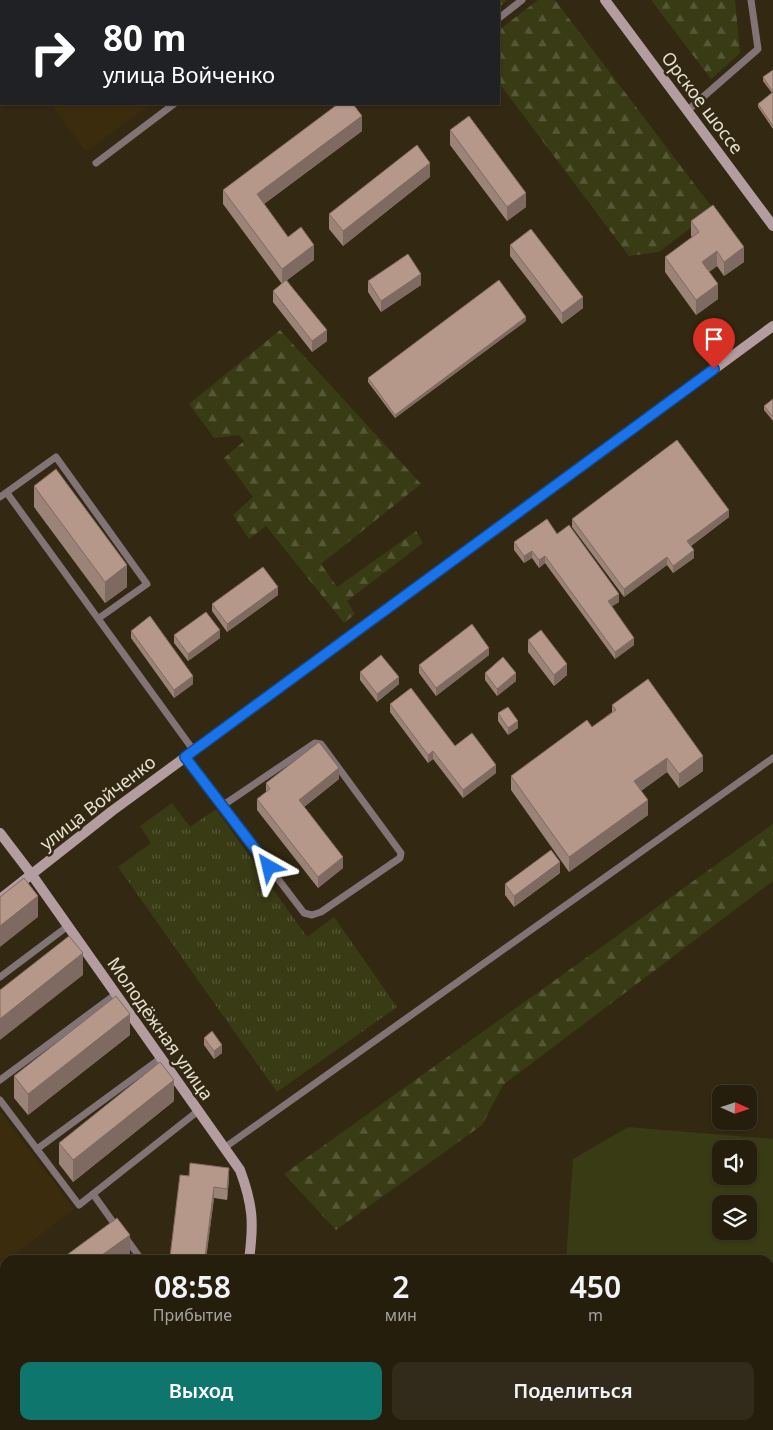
<!DOCTYPE html>
<html lang="ru">
<meta charset="utf-8">
<style>
:root{--surface:#261e0d;--page:#322b1b;--text:#f1f3f6;--muted:#a4a29d;--line:#423c2e;--accent:#0f766e}
body{margin:0;font-family:"Noto Sans",sans-serif;background:var(--page);color:var(--text);height:100vh;display:flex;flex-direction:column;font-size:19px;white-space:nowrap}
*{box-sizing:border-box;margin:0}
p{font-size:16px;color:var(--muted)}
.icon{flex:none;width:28px;height:28px;fill:none;stroke:currentColor;stroke-width:2;stroke-linecap:round;stroke-linejoin:round}
.map{position:relative;flex:1;overflow:hidden}
.drawer{position:absolute;left:0px;top:1255px;width:774px;height:175px;display:flex;flex-direction:column;background:var(--surface);border-radius:15px 15px 0 0;box-shadow:0 1px 4px #0004,0 0 0 1px var(--line)}
.drawer>*{flex:none}
.hud{position:absolute;left:0px;top:0px;width:500px;height:105px;box-shadow:0 1px 4px #0004,0 0 0 1px var(--line);background:#202124;color:#fff;overflow:hidden}
.needle{width:32px;rotate:93deg}
.fabs{position:absolute;left:712px;top:1085px;display:grid;gap:10px}
.fabs a{display:grid;place-items:center;width:45px;height:45px;border-radius:10px;background:var(--surface);box-shadow:0 1px 4px #0004,0 0 0 1px var(--line);font-size:25px}
.pin{position:absolute;display:grid;place-items:center;width:42px;height:42px;color:#fff;margin:-51px -21px;border-radius:50% 50% 50% 0;rotate:-45deg;box-shadow:0 0 5px #0007}
.pin .icon{rotate:45deg}
.me{position:absolute;width:55px;margin:-28px;rotate:323deg;stroke-linejoin:round;filter:drop-shadow(0 0 4px #0008)}
.turn{display:flex;align-items:center;gap:18px;height:105px;padding:0 20px;font-size:22px}
.turn .icon{width:65px;height:65px;stroke-width:2.5}
.turn b{display:block;font-size:35px;line-height:42px}
.eta{display:flex;justify-content:space-evenly;align-items:center;height:85px;text-align:center}
.eta b{font-size:30px;font-weight:600;line-height:35px}
.cta{display:flex;gap:10px;margin-top:auto;padding:10px 20px}
.cta a{flex:1;height:58px;border-radius:10px;background:var(--accent);color:#fff;font-size:20px;font-weight:600;line-height:58px;text-align:center}
.cta a+a{background:var(--page);color:var(--text)}
.map>svg:first-child{display:block}
.built{fill:#3b2c0e}
.forest{fill:url(#forest-firs)}
.park{fill:url(#park-tufts)}
.pitch{fill:#393b15;fill-rule:evenodd}
.lines{fill:none;stroke-linecap:round;stroke-linejoin:round}
.lane{stroke:#817376;stroke-width:7}
.street{stroke:#817376;stroke-width:10}
.secondary{stroke:#b39da1;stroke-width:10}
.wall{fill:#9c8377}
.shaded-wall{fill:#7f6a61}
.building{fill:#b5988a;stroke:#7f6a61}
.route-casing{stroke:#114b97;stroke-width:12}
.route{stroke:#1a73e8;stroke-width:9}
.labels{text-anchor:middle;stroke-width:5;stroke-linejoin:round;paint-order:stroke}
.street-label{font-size:18px;fill:#e7e0d2;stroke:#332811}
</style>
<div class="map">
<svg width="773" height="1430" viewBox="0 0 773 1430">
<defs>
<pattern id="forest-firs" width="22" height="20" patternUnits="userSpaceOnUse" patternTransform="scale(1.25)"><rect width="22" height="20" fill="#393b15"/><path d="M5 1l3.5 6h-7zM16 11l3.5 6h-7z" fill="#565736"/></pattern>
<pattern id="park-tufts" width="24" height="20" patternUnits="userSpaceOnUse" patternTransform="scale(1.25)"><rect width="24" height="20" fill="#393b15"/><path d="M3 7l-1-3M5 7V3M7 7l1-3M15 17l-1-3M17 17v-4M19 17l1-3" fill="none" stroke="#565736"/></pattern>
</defs>
<rect width="100%" height="100%" fill="#332811"/>
<g class="built">
<polygon points="0,0 289,0 1,1 1,33"/>
<polygon points="52,104 150,104 86,152"/>
<polygon points="0,1111 74,1209 0,1265"/>
</g>
<g class="forest">
<polygon points="432,0 508,0 499,7 499,1"/>
<polygon points="538,0 555,0 714,210 659,252 629,256 499,83 499,30"/>
<polygon points="651,0 735,0 740,53 711,79"/>
<polygon points="280,330 421,484 321,564 337,587 416,531 423,543 347,601 355,614 344,623 266,526 249,539 233,515 253,497 224,458 244,441 239,435 214,438 189,404"/>
<polygon points="773,824 773,881 503,1085 482,1125 336,1230 284,1174"/>
</g>
<polygon class="park" points="172,803 190,827 216,809 307,937 334,917 397,1007 277,1092 118,867 151,843 140,826"/>
<path class="pitch" d="M628,1127L773,1139V1430H556V1425H769V1260H566L573,1159ZM721,1149H749V1176H721ZM721,1204H749V1231H721Z"/>
<g class="lines">
<g class="lane">
<polyline points="309,1 310,0"/>
<polyline points="499,18 522,0"/>
<polyline points="687,111 758,49 751,0"/>
<polyline points="96,163 174,104"/>
<polyline points="7,493 194,751"/>
<polyline points="0,497 56,457 147,584 99,618"/>
<polyline points="185,757 304,913 312,915 321,912 400,858 401,853 321,744 315,743 222,806"/>
<polyline points="0,977 68,926"/>
<polyline points="0,1080 116,994"/>
<polyline points="0,1100 79,1205 198,1111"/>
<polyline points="224,1148 773,758"/>
<polyline points="37,1149 161,1058"/>
<polyline points="93,1194 118,1229"/>
<polyline points="125,1237 141,1259"/>
</g>
<polyline class="street" points="334,1425 337,1430"/>
<g class="secondary">
<polyline points="605,0 773,226"/>
<path d="M0,833L32,875L240,1170C253,1205 254,1223 249,1260"/>
<polyline points="0,899 112,811 773,326"/>
<polyline points="67,1430 73,1425"/>
</g>
</g>
<g class="wall">
<polygon points="773,70 773,129 758,107 758,104 772,93 763,81 763,77"/>
<polygon points="450,130 526,207 507,221 450,145"/>
<polygon points="362,131 264,204 288,237 314,260 287,280 327,341 312,352 273,302 273,291 282,284 223,204 223,190"/>
<polygon points="430,177 343,246 329,229 329,214"/>
<polygon points="691,221 744,262 724,276 717,266 709,272 718,299 696,315 665,272 665,257 692,237 691,236"/>
<polygon points="510,245 583,308 562,324 510,256"/>
<polygon points="368,281 421,285 381,312 368,292"/>
<polygon points="526,321 395,418 368,382 368,378"/>
<polygon points="773,399 773,421 764,410 764,406"/>
<polygon points="34,486 127,587 105,603 34,507"/>
<polygon points="729,517 691,546 694,558 673,573 667,565 624,597 572,527 572,519"/>
<polygon points="557,534 619,602 612,606 634,645 615,659 545,563 539,568 532,558 524,563 514,550 514,542"/>
<polygon points="278,595 227,632 212,611 212,604"/>
<polygon points="131,631 193,684 174,698 131,638"/>
<polygon points="174,635 220,638 188,661 174,643"/>
<polygon points="528,640 567,675 554,686 528,652"/>
<polygon points="489,655 436,696 419,673 419,665"/>
<polygon points="360,672 399,684 377,702 360,680"/>
<polygon points="485,673 516,681 497,696 485,680"/>
<polygon points="390,704 455,746 496,773 463,798 433,759 428,763 390,712"/>
<polygon points="612,705 703,771 679,788 667,772 641,791 648,815 569,872 511,790 511,776 592,727 612,712"/>
<polygon points="498,713 518,728 508,735 498,721"/>
<polygon points="339,779 304,807 343,868 318,888 257,810 257,799 266,792 266,783"/>
<polygon points="560,873 514,907 505,895 505,884"/>
<polygon points="130,1035 28,1115 14,1098 14,1076"/>
<polygon points="204,1038 222,1053 214,1059 204,1045"/>
<polygon points="174,1101 73,1182 59,1164 59,1143"/>
<polygon points="180,1175 229,1179 227,1200 214,1198 206,1257 215,1260 170,1260"/>
<polygon points="769,1354 773,1355 773,1419 769,1418"/>
<polygon points="273,1425 316,1425 319,1430 277,1430"/>
<polygon points="702,1425 735,1425 735,1427"/>
</g>
<g class="shaded-wall">
<polygon points="362,116 362,131 257,209 257,194"/>
<polygon points="430,163 430,177 343,246 343,231"/>
<polygon points="526,193 526,207 507,221 507,207"/>
<polygon points="314,245 314,260 282,284 282,269"/>
<polygon points="744,247 744,262 724,276 724,262"/>
<polygon points="717,251 717,266 702,277 702,262"/>
<polygon points="421,274 421,285 381,312 381,301"/>
<polygon points="718,284 718,299 696,315 696,300"/>
<polygon points="583,297 583,308 562,324 562,313"/>
<polygon points="526,317 526,321 395,418 395,415"/>
<polygon points="327,330 327,341 312,352 312,341"/>
<polygon points="729,510 729,517 687,549 687,541"/>
<polygon points="694,550 694,558 673,573 673,566"/>
<polygon points="532,551 532,558 524,563 524,556"/>
<polygon points="545,556 545,563 539,568 539,560"/>
<polygon points="667,557 667,565 624,597 624,589"/>
<polygon points="127,565 127,587 105,603 105,582"/>
<polygon points="278,587 278,595 227,632 227,624"/>
<polygon points="619,594 619,602 608,609 608,601"/>
<polygon points="220,630 220,638 188,661 188,654"/>
<polygon points="634,638 634,645 615,659 615,652"/>
<polygon points="489,648 489,655 436,696 436,688"/>
<polygon points="567,664 567,675 554,686 554,675"/>
<polygon points="516,673 516,681 497,696 497,689"/>
<polygon points="193,676 193,684 174,698 174,690"/>
<polygon points="399,677 399,684 377,702 377,694"/>
<polygon points="518,721 518,728 508,735 508,728"/>
<polygon points="433,751 433,759 428,763 428,755"/>
<polygon points="703,756 703,771 679,788 679,774"/>
<polygon points="667,758 667,772 634,796 634,781"/>
<polygon points="496,765 496,773 463,798 463,790"/>
<polygon points="339,768 339,779 299,811 299,800"/>
<polygon points="648,800 648,815 569,872 569,857"/>
<polygon points="343,857 343,868 318,888 318,877"/>
<polygon points="560,862 560,873 514,907 514,896"/>
<polygon points="38,896 38,917 0,947 0,926"/>
<polygon points="83,953 83,975 0,1040 0,1019"/>
<polygon points="130,1014 130,1035 28,1115 28,1094"/>
<polygon points="222,1045 222,1053 214,1059 214,1051"/>
<polygon points="174,1080 174,1101 73,1182 73,1160"/>
<polygon points="229,1168 229,1179 227,1200 227,1189"/>
<polygon points="214,1187 214,1198 206,1260 205,1260"/>
<polygon points="130,1235 130,1256 124,1260 95,1260"/>
<polygon points="5,1397 5,1418 0,1422 0,1400"/>
<polygon points="423,1425 428,1425 428,1430 417,1430"/>
</g>
<g class="building">
<polygon points="773,70 773,92 763,77"/>
<polygon points="773,92 773,126 758,104"/>
<polygon points="338,104 353,104 362,116 257,194 288,237 301,227 314,245 282,269 223,190"/>
<polygon points="469,116 526,193 507,207 450,130"/>
<polygon points="417,145 430,163 343,231 329,214"/>
<polygon points="713,205 744,247 724,262 717,251 702,262 718,284 696,300 665,257 699,232 691,221"/>
<polygon points="531,229 583,297 562,313 510,245"/>
<polygon points="408,254 421,274 381,301 368,281"/>
<polygon points="286,280 327,330 312,341 273,291"/>
<polygon points="499,280 526,317 395,415 368,378"/>
<polygon points="773,399 773,417 764,406"/>
<polygon points="677,440 729,510 687,541 694,550 673,566 667,557 624,589 572,519"/>
<polygon points="56,469 127,565 105,582 34,486"/>
<polygon points="547,519 557,534 569,525 619,594 608,601 634,638 615,652 545,556 539,560 532,551 524,556 514,542"/>
<polygon points="263,567 278,587 227,624 212,604"/>
<polygon points="206,612 220,630 188,654 174,635"/>
<polygon points="150,616 193,676 174,690 131,631"/>
<polygon points="472,624 489,648 436,688 419,665"/>
<polygon points="541,630 567,664 554,675 528,640"/>
<polygon points="381,655 399,677 377,694 360,672"/>
<polygon points="503,657 516,673 497,689 485,673"/>
<polygon points="648,679 703,756 679,774 667,758 634,781 648,800 569,857 511,776 587,720 592,727 616,710 612,705"/>
<polygon points="411,688 455,746 472,733 496,765 463,790 433,751 428,755 390,704"/>
<polygon points="508,707 518,721 508,728 498,713"/>
<polygon points="319,742 339,768 299,800 343,857 318,877 257,799 270,789 266,783"/>
<polygon points="551,850 560,862 514,896 505,884"/>
<polygon points="24,878 38,896 0,926 0,897"/>
<polygon points="69,936 83,953 0,1019 0,990"/>
<polygon points="116,996 130,1014 28,1094 14,1076"/>
<polygon points="212,1031 222,1045 214,1051 204,1038"/>
<polygon points="160,1062 174,1080 73,1160 59,1143"/>
<polygon points="190,1163 229,1168 227,1189 214,1187 205,1257 215,1258 215,1260 176,1260 177,1258 170,1257 180,1175 189,1176"/>
<polygon points="117,1218 130,1235 95,1260 60,1260"/>
<polygon points="769,1354 773,1355 773,1404 769,1404"/>
<polygon points="5,1368 5,1397 0,1400 0,1372"/>
<polygon points="284,1425 316,1425 319,1430 288,1430"/>
<polygon points="380,1425 423,1425 417,1430 404,1430 402,1427 397,1430 379,1430 377,1427"/>
<polygon points="197,1427 200,1430 192,1430"/>
</g>
<g class="lines">
<g class="route-casing">
<polyline id="route" points="269,867 185,757 714,369"/>
</g>
<use href="#route" class="route"/>
</g>
<g class="labels">
<g class="street-label">
<text transform="translate(702 103) rotate(53)" y="6">Орское шоссе</text>
<text transform="translate(98 803) rotate(-38)" y="6">улица Войченко</text>
<text transform="translate(160 1029) rotate(55)" y="6">Молодёжная улица</text>
</g>
</g>
</svg>
<div class="fabs">
<a><svg class="needle" viewBox="-14 -14 28 28"><path d="M0-13l5 13h-10z" fill="#e53935"/><path d="M0 13l5-13h-10z" fill="#a4a29d"/></svg></a>
<a><svg class="icon" aria-label="sound" viewBox="0 0 24 24"><path d="M4 9h4l5-4v14l-5-4H4zM17 9q2 3 0 6"/></svg></a>
<a><svg class="icon" aria-label="layers" viewBox="0 0 24 24"><path d="M12 4l9 5-9 5-9-5zM3 14l9 5 9-5"/></svg></a>
</div>
<div class="pin" style="left:714px;top:369px;background:#d93025"><svg class="icon" aria-label="arrive" viewBox="0 0 24 24"><path d="M6 21V4h12l-3 4 3 4H6"/></svg></div>
<svg class="me" style="left:269px;top:867px" viewBox="-20 -20 40 40"><path d="M0-17L14 15 0 8-14 15z" fill="#1a73e8" stroke="#fff" stroke-width="4"/></svg>
<div class="hud">
<div class="turn"><svg class="icon" aria-label="right" viewBox="0 0 24 24"><path d="M7 20v-9h11M14 6l5 5-5 5"/></svg><div><b>80 m</b>улица Войченко</div></div>
</div>
<section class="drawer">
<div class="eta">
<div><b>08:58</b><p>Прибытие</p></div>
<div><b>2</b><p>мин</p></div>
<div><b>450</b><p>m</p></div>
</div>
<div class="cta"><a>Выход</a><a>Поделиться</a></div>
</section>
</div>
